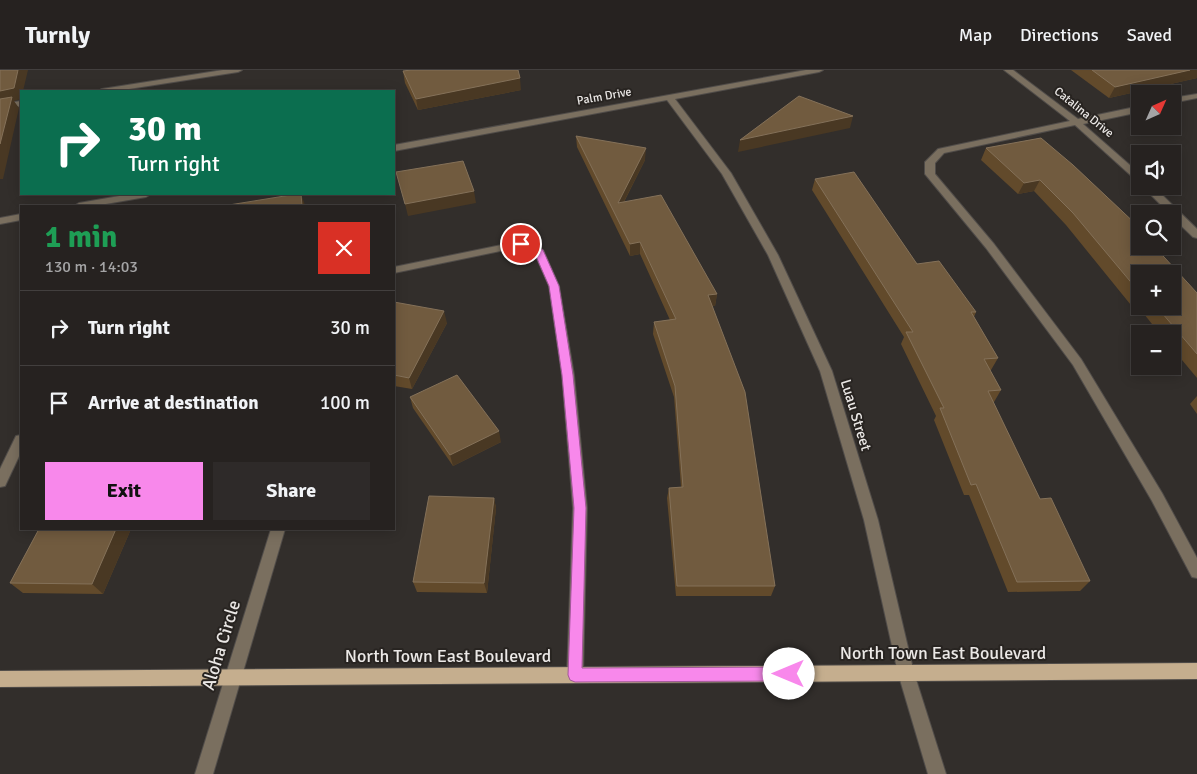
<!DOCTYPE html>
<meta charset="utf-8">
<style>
:root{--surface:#262220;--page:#2e2a29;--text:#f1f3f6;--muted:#a4a4a5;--line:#423f3e;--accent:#f888eb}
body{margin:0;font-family:Signika,sans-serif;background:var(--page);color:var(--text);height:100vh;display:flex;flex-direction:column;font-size:19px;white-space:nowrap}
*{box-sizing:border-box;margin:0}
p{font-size:16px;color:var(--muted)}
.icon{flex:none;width:28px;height:28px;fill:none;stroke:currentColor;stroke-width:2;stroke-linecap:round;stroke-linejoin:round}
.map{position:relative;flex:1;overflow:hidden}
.sheet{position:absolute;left:20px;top:135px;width:375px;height:325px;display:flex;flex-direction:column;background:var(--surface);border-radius:0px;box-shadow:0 2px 12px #0003,0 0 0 1px var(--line)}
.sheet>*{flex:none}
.banner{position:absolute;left:20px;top:20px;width:375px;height:105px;border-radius:0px;box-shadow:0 2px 12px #0003,0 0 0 1px var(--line);background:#0b6e4f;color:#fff;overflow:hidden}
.needle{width:32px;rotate:45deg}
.tools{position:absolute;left:1131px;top:15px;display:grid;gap:10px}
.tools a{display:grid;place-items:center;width:50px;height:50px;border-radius:0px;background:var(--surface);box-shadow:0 2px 12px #0003,0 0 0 1px var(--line);font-size:25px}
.pin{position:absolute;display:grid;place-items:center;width:42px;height:42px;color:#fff;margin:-21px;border:2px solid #fff;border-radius:50%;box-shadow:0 1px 5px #0007}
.me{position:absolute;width:55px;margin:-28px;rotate:270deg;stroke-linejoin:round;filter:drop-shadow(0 0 4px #0008)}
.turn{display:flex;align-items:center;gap:18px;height:105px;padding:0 25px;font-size:22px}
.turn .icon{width:65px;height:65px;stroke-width:2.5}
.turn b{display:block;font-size:35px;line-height:42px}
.round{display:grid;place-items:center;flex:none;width:52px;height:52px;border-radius:0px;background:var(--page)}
.head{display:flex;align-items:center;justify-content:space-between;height:85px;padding:0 25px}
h1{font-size:30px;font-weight:800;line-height:38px;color:#1e9e55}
.button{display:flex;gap:10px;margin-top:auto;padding:10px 25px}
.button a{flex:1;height:58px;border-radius:0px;background:var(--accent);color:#111;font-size:20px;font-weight:800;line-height:58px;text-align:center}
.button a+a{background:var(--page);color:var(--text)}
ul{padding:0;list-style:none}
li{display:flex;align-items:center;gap:15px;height:75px;padding:0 25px;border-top:1px solid var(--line)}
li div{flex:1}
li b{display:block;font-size:19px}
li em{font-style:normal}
header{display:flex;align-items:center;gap:30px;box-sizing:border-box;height:70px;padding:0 25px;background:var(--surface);border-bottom:1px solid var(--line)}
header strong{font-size:24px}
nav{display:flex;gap:28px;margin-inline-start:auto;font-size:18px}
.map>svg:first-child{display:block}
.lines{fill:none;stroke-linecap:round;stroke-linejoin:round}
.minor-casing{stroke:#504c49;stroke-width:2}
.major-casing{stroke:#504c49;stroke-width:2}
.minor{fill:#7a6f5f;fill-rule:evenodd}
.major{fill:#c5ae8e;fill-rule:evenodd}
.wall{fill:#624a2b;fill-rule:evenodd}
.shaded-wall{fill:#493823}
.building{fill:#715b3f;stroke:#847159}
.route{fill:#f888eb;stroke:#a15899}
.labels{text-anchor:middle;stroke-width:4;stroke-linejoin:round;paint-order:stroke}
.far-street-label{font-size:12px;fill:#ebe8e6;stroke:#282421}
.street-label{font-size:15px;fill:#ebe8e6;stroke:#282421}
.near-street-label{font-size:18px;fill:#ebe8e6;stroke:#282421}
</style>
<header>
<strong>Turnly</strong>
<nav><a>Map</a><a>Directions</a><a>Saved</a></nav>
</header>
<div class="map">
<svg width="1197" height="704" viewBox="0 0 1197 704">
<rect width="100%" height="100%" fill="#322e2b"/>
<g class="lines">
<g class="minor-casing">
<g id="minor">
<polygon points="223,0 242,0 238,2 116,21 98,21 102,19"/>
<polygon points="806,0 823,0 819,2 675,29 731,103 778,185 832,301 878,450 914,603 946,704 928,704 898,603 864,450 820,301 768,185 722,104 667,30 394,81 394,75"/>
<polygon points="1004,0 1013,0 1078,49 1140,36 1140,42 1083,54 1140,104 1140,112 1137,111 1075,55 944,83 935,93 935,104 994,174 1081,289 1162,423 1197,488 1197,508 1192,507 1152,431 1073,295 986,178 925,104 925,92 938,79 1070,51"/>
<polygon points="1197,24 1197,28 1172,33 1172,28"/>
<polygon points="21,31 21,36 0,40 0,34"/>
<polygon points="1142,116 1153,116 1197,159 1197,168 1193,167 1172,147 1172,144 1170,144"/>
<polygon points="131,124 151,124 146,127 94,136 74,136 79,133"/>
<polygon points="21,144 21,150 0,154 0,148"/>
<polygon points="521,171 543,180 559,216 574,305 587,438 583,605 581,610 575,613 569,610 567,605 573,438 562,305 549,216 535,184 520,177 394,203 394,197"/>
<polygon points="21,365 21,382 5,416 0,417 0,399 16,366"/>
<polygon points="271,459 285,459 213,704 195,704"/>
</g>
</g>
<g class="major-casing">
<polygon id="major" points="1197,593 1197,609 0,617 0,601"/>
</g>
<use href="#minor" class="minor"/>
<use href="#major" class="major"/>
</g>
<g class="wall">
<polygon points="1071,0 1197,0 1197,8 1109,28"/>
<polygon points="403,1 521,20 418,40 405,13"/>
<polygon points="576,66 645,90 624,132 717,224 715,236 712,236 775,516 771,526 676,526 667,428 669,418 681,417 674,327 653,264 654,252 670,250 640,184 630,186 577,77"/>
<path d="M1041,68L1140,176L1197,223V308L1172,278V264H1160L1144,244L1139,245L1066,155L1034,121L1018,124L981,90L986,78ZM1140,204L1172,236H1140Z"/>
<polygon points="815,109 976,242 974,247 998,288 991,300 990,300 1001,320 994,332 993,332 1040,429 1090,511 1080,521 1008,522 969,425 964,425 934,350 936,346 901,274 904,267 812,120"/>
<polygon points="394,232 447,253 412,319 394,316"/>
<polygon points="1197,326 1197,344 1190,334"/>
<polygon points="410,327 501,372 453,396 413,338"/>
<polygon points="494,428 496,438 487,523 417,522 413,512"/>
<polygon points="39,459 131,459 103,524 23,523 10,513"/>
</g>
<g class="shaded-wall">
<polygon points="18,0 28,0 23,21 21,21 21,29 14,31 19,38 3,109 0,109 0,21"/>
<polygon points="1190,0 1197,0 1197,8 1109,28 1115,17"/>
<polygon points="520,8 521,20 418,40 416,29"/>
<polygon points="853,46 850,58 738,82 740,70"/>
<polygon points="646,78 645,90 617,145 618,133"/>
<polygon points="1040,110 1034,121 1018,124 1024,113"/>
<polygon points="474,121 476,133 408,146 405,134"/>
<polygon points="301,124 305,135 305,136 302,136"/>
<polygon points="640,172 640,184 630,186 630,174"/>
<polygon points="717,224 715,236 706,237 708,225"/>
<polygon points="444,241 447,253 412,319 409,308"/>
<polygon points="499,361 501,372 453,396 450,385"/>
<polygon points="494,428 496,438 487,523 484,513"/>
<polygon points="116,459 131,459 103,524 92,514"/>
</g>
<g class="building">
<polygon points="0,0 18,0 14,18 0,21"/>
<polygon points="411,0 518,0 520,8 416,29 403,1"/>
<polygon points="1092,0 1190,0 1115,17"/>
<polygon points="799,26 853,46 740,70"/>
<polygon points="12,27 0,74 0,29"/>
<polygon points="576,66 646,78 618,133 661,125 717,224 708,225 745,322 775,516 677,516 669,418 683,417 675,316 654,252 676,249 640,172 630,174"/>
<polygon points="1041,68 1073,95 1140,158 1140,176 1154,176 1197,223 1197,284 1156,236 1172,236 1172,204 1140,204 1140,223 1073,143 1040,110 1024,113 986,78"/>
<polygon points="463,91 474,121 405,134 396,102"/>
<polygon points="854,102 917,194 939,191 976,242 971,242 998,288 984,289 1001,320 988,321 1040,429 1051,428 1090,511 1017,512 976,414 971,415 940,338 944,338 906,262 913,262 815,109"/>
<polygon points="297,124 301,124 302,136 229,136 229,135"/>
<polygon points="394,232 444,241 409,308 394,305"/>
<polygon points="457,305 499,361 450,385 410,327"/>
<polygon points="429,426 494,428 484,513 413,512"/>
<polygon points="39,459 116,459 92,514 10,513"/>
</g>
<polygon class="route" points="518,172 524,172 543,180 559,216 573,305 586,438 582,598 789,597 794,599 796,604 794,609 789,611 575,612 570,610 568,605 574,438 562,305 549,216 535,184 518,177"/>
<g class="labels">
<g class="far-street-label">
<text transform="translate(604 26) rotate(-10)" y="4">Palm Drive</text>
<text transform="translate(1084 42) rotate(39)" y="4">Catalina Drive</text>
</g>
<g class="street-label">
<text transform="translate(856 345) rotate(73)" y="5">Luau Street</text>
</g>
<g class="near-street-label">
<text transform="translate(221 575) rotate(-73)" y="6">Aloha Circle</text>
<text x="943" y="589">North Town East Boulevard</text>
<text x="448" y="592">North Town East Boulevard</text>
</g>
</g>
</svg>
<div class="tools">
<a><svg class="needle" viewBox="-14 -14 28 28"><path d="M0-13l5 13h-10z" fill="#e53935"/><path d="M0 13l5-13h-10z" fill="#a4a4a5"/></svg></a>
<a><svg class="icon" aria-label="sound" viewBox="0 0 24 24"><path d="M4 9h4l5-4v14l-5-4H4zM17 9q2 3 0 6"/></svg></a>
<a><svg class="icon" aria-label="search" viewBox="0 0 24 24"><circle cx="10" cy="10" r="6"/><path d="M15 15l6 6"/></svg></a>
<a>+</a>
<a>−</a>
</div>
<div class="pin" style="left:521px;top:174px;background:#d93025"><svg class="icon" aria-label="arrive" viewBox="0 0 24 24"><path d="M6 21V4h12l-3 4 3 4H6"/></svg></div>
<svg class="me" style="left:789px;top:604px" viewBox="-20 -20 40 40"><circle r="19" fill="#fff"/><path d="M0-13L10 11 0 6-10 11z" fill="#f888eb"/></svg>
<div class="banner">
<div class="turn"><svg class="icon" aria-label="right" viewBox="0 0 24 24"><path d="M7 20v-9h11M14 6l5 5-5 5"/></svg><div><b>30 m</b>Turn right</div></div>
</div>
<section class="sheet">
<div class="head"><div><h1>1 min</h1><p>130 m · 14:03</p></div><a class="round" style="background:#d93025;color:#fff"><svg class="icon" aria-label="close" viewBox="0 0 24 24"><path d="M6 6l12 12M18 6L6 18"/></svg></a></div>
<ul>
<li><svg class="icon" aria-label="right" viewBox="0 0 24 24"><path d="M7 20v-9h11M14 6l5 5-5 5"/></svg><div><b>Turn right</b></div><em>30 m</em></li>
<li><svg class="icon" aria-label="arrive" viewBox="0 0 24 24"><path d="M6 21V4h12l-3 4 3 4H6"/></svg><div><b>Arrive at destination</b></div><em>100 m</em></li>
</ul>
<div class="button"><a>Exit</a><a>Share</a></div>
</section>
</div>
